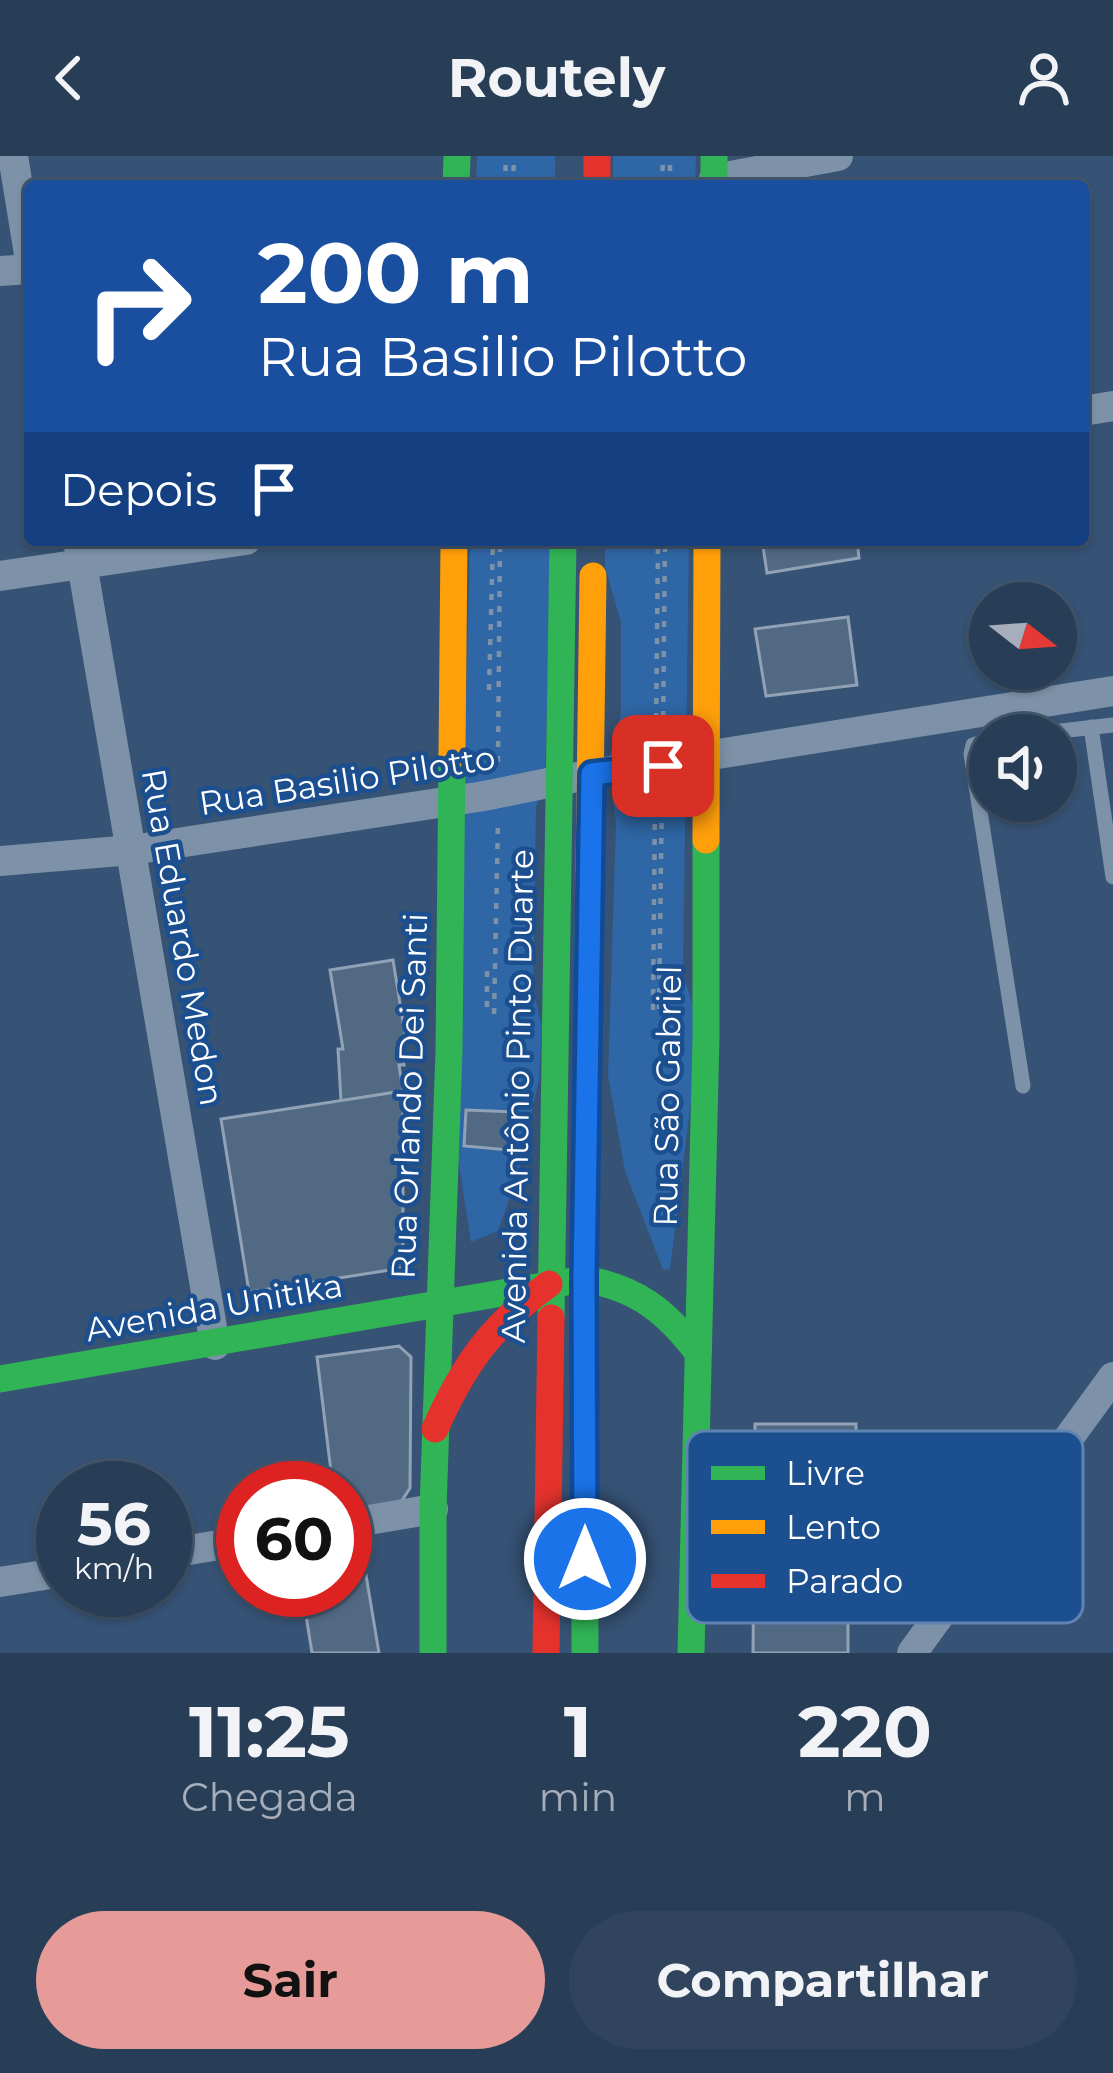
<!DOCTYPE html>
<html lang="pt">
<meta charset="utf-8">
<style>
:root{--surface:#283e57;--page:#30455d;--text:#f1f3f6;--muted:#a5aeba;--line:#44576d;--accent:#e69b98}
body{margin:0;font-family:Montserrat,sans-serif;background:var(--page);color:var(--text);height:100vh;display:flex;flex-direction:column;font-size:45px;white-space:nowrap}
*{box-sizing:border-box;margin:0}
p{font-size:39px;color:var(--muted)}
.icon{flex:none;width:66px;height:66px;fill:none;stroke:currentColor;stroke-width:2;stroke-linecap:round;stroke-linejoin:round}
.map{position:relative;height:1497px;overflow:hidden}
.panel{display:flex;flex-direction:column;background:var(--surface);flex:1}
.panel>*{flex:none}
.top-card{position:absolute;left:24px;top:24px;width:1065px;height:366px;border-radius:12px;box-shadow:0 3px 9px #0004,0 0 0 3px var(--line);background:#1a4fa0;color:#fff;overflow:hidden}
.needle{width:78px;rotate:107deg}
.fabs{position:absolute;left:969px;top:426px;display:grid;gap:24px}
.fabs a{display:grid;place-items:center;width:108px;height:108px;border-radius:50%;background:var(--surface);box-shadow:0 3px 9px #0004,0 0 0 3px var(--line);font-size:60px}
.speed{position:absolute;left:36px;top:1305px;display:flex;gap:24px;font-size:60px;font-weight:700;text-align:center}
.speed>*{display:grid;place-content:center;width:156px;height:156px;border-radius:50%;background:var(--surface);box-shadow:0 3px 9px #0004,0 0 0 3px var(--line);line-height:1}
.speed small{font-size:30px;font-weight:400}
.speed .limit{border:18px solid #d22;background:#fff;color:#111}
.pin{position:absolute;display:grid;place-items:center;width:102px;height:102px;color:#fff;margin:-51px;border-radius:24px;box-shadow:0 6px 18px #0006}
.me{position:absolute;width:132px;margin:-66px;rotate:0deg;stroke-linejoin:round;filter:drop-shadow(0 0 9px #0008)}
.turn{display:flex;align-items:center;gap:42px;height:252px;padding:0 36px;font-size:54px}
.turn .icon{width:156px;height:156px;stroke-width:2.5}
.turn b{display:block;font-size:84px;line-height:102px}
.then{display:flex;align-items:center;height:114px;padding:0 36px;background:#0003;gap:24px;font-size:45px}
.eta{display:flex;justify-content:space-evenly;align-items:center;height:204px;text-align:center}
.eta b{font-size:72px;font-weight:700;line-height:84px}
.primary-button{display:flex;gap:24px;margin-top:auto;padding:24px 36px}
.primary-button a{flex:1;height:138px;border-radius:72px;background:var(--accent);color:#111;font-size:48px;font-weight:700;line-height:138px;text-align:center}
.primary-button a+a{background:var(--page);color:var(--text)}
header{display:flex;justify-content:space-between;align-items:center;height:156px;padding:0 36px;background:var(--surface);font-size:54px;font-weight:700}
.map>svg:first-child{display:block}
.green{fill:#2f66a5}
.building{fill:#526984;stroke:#92a2b6;stroke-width:3}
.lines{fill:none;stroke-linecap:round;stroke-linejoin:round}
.path{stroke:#7d92a8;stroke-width:4.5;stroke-dasharray:6 9;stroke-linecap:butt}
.lane{stroke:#7d92a8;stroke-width:15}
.street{stroke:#7d92a8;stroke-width:30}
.fast{stroke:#30b455;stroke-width:27}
.slow{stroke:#ff9f0a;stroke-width:27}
.jam{stroke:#e5322d;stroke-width:27}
.route-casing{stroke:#114b97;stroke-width:30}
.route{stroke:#1a73e8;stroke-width:21}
.labels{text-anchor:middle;stroke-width:9;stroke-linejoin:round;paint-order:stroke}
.street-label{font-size:33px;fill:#fff;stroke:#1b4f8f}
.key{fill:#1b4f8f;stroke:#5f84b1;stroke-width:3}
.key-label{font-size:33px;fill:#fff}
</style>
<header><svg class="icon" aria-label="back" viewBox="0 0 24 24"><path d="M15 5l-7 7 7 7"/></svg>Routely<svg class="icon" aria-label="person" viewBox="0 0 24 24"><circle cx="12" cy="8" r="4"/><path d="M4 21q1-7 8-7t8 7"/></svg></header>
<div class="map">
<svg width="1113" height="1497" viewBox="0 0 1113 1497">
<rect width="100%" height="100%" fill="#365274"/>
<g class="green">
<polygon points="477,0 555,0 555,30 476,30"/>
<polygon points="613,0 696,0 695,30 613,30"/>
<polygon points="470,384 551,384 545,632 536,650 533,833 542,871 539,924 519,1015 498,1075 471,1086 456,990"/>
<polygon points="605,384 689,384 683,817 695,856 694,922 670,1113 663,1114 625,1015 608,920 616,667 608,605 621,558 621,466 605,411"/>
</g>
<g class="building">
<polygon points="762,384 857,384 859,402 767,417"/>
<polygon points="848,461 857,529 766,540 755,473"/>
<polygon points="393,804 406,885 400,885 404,909 399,909 403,935 341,945 338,893 343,893 330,814"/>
<polygon points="403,935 403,1112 249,1136 221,963"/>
<polygon points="466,954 514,956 509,994 464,990"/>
<polygon points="399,1190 411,1201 410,1332 399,1349 345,1356 345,1332 333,1332 317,1201"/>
<polygon points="755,1268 856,1268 856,1326 935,1326 935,1371 889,1371 889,1452 848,1452 848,1497 753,1497"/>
<polygon points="360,1383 379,1497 312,1497 302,1434 345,1434 345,1385"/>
</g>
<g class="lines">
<g class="path">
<polyline points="505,30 506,0"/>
<polyline points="513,30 514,0"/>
<polyline points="662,30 663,0"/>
<polyline points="670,30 670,0"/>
<polyline points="489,534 493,384"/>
<polyline points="663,576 665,384"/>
<polyline points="656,578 658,384"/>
<polyline points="498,606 500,384"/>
<polyline points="487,815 487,857"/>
<polyline points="659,853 662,636"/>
<polyline points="653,854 655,638"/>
<polyline points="494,858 498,665"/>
</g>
<g class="lane">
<polyline points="1091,571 1113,721"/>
<polyline points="1026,579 1113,569"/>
<polyline points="990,583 973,589 971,598 1023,930"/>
</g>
<g class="street">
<polyline points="13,0 30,104"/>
<polyline points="714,23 838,0"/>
<polyline points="0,115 30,113"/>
<polyline points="1083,255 1113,250"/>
<polyline points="78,384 215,1189"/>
<polyline points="0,420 246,384"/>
<polyline points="0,705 132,694 484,640 592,618 1113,535"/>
<polyline points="345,1368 433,1353"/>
<polyline points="165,1398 243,1385"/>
<polyline points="0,1426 63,1416"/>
<polyline points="912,1497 1113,1221"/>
</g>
<g class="fast">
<polyline points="714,0 714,30"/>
<polyline points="456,30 457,0"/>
<polyline points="551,1162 563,384"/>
<path d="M0,1223L584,1123C637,1132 666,1155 698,1197"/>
<polyline points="433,1497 433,1353 449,894 452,599"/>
<polyline points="585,1497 584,1123 589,713"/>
<polyline points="691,1497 706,882 706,684"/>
</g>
<g class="slow">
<polyline points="452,599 454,384"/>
<polyline points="706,684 707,384"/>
<polyline points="589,713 593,420"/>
</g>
<g class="jam">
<polyline points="597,0 597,30"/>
<path d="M435,1273C464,1208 491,1170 549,1128"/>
<polyline points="546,1497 551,1162"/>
</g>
</g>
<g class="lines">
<g class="route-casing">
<polyline id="route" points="585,1403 584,1123 592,618 663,610"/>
</g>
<use href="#route" class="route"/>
</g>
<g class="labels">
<g class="street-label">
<text transform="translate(347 624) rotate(-9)" y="12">Rua Basilio Pilotto</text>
<text transform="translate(183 781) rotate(80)" y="12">Rua Eduardo Medon</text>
<text transform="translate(409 940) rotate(-88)" y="12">Rua Orlando Dei Santi</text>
<text transform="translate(517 940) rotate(-89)" y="12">Avenida Antônio Pinto Duarte</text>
<text transform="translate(667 940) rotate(-89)" y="12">Rua São Gabriel</text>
<text transform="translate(214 1151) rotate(-10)" y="12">Avenida Unitika</text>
</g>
</g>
<rect x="687" y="1275" width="396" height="192" rx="18" class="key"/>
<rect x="711" y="1310" width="54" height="14" fill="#30b455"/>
<rect x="711" y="1364" width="54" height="14" fill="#ff9f0a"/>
<rect x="711" y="1418" width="54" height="14" fill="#e5322d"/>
<g class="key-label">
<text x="786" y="1329">Livre</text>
<text x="786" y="1383">Lento</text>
<text x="786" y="1437">Parado</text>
</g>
</svg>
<div class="fabs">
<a><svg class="needle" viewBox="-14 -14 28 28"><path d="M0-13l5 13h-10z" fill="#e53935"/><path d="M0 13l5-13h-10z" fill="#a5aeba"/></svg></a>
<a><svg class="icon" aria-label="sound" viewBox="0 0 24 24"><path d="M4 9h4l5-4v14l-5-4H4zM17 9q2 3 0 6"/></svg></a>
</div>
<div class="speed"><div>56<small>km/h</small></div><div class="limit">60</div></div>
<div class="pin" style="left:663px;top:610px;background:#d93025"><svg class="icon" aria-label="arrive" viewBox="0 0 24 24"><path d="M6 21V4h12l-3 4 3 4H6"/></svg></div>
<svg class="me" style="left:585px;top:1403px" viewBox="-20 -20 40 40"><circle r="17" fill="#1a73e8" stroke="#fff" stroke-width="3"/><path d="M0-11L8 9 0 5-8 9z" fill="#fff"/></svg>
<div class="top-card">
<div class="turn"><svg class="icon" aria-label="right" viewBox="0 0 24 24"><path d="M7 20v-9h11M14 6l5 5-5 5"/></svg><div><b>200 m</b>Rua Basilio Pilotto</div></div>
<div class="then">Depois<svg class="icon" aria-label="arrive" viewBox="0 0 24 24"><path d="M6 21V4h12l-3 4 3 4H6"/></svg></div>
</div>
</div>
<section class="panel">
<div class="eta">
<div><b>11:25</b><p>Chegada</p></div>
<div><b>1</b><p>min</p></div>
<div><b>220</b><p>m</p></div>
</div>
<div class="primary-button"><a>Sair</a><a>Compartilhar</a></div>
</section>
